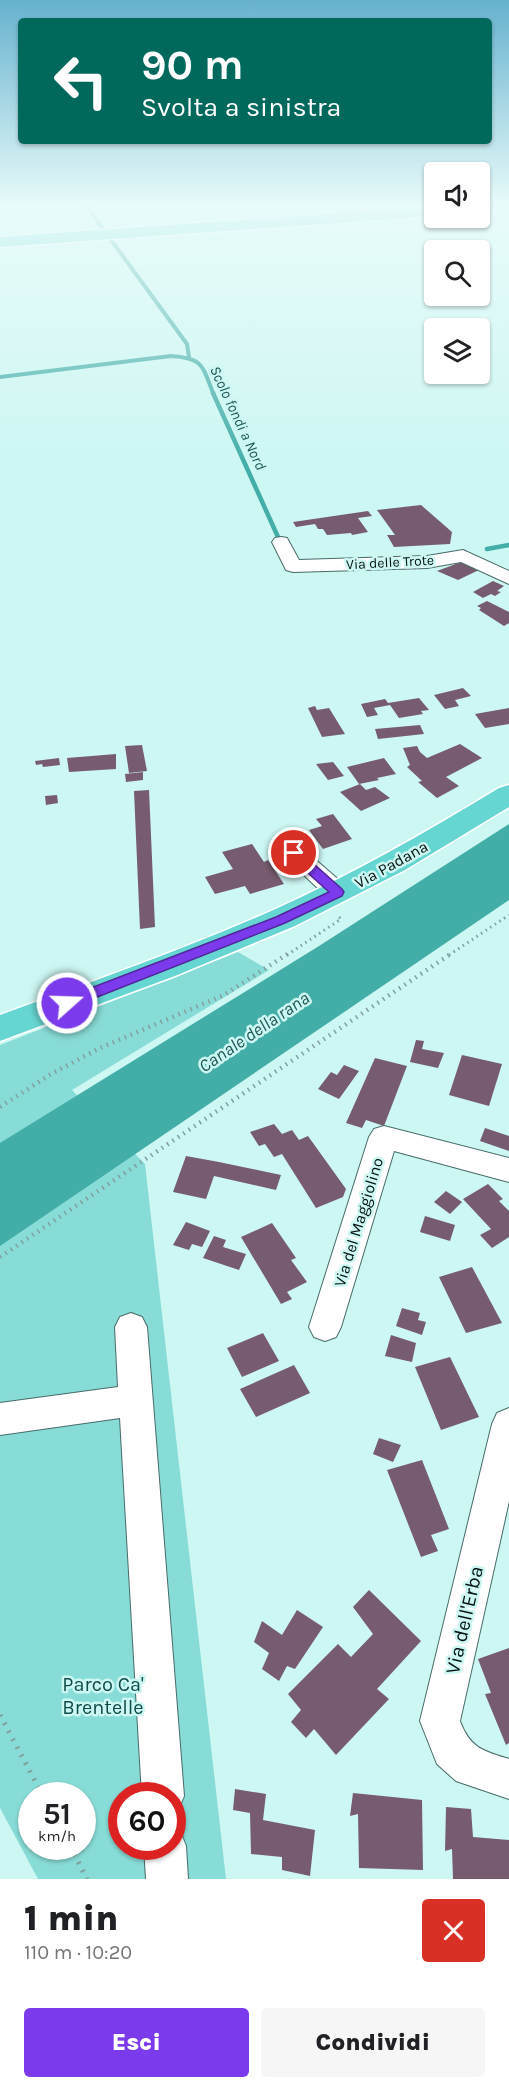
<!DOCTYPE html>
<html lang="it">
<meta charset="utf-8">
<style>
:root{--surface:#fff;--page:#f6f6f6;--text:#202124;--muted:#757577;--accent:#7c3aed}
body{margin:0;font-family:Karla,sans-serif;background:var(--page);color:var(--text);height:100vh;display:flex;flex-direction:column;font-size:22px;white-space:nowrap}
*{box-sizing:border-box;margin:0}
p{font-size:20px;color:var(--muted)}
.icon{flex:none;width:33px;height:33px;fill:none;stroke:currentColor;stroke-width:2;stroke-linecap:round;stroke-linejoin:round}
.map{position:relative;height:1879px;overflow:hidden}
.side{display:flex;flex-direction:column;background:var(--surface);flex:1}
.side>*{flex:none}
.banner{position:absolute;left:18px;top:18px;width:474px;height:126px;border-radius:6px;box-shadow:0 2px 4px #0004;background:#00695c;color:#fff;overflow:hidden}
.tools{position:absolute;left:424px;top:162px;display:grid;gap:12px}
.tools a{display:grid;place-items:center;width:66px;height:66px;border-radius:6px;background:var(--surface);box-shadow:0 2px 4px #0004;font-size:30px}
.speed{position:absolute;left:18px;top:1782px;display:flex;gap:12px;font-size:30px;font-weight:700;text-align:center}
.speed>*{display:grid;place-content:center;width:78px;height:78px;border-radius:50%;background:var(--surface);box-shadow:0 2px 4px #0004;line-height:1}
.speed small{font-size:15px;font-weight:400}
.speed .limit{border:9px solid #d22;background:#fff;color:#111}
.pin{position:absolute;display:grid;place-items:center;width:51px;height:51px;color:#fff;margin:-26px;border:3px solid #fff;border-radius:50%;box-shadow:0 2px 6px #0007}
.me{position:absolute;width:66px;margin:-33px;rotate:70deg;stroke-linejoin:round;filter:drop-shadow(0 0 4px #0008)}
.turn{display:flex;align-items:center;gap:21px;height:126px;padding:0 24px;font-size:27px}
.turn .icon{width:78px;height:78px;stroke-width:2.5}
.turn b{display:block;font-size:42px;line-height:51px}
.round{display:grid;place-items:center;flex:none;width:63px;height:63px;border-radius:6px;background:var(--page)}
.overview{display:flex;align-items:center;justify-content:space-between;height:102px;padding:0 24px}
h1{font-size:36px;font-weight:800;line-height:45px}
.cta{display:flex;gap:12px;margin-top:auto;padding:12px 24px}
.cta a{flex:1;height:69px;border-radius:6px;background:var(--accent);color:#fff;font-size:24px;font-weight:800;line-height:69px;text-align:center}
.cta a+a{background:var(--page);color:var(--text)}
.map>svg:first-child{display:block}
.green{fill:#88dcd7;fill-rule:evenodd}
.water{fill:#43ada8}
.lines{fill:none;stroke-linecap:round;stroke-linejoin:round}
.stream-far1{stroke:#43ada8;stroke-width:4}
.stream{stroke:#43ada8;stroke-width:4.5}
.building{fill:#765c6e}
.minor-casing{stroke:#476c6a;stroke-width:2}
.major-casing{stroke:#fff;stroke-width:3}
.path-far2{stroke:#81a09e;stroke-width:3;stroke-dasharray:1.5 4;stroke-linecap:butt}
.path-far1{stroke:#81a09e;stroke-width:4.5;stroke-dasharray:1.5 5;stroke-linecap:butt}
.path{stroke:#81a09e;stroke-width:5;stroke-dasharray:2 7;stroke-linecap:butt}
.minor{fill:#fff;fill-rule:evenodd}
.major{fill:#66d6d2;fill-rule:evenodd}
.route{fill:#7c3aed;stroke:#51269a;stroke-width:1.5}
.labels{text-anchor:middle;stroke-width:5;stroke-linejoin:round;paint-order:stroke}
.far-street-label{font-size:14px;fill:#041211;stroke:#cdf7f3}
.far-water-label{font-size:15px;font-style:italic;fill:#1c5755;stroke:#cdf7f3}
.street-label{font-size:16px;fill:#041211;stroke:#cdf7f3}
.water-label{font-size:18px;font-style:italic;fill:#1c5755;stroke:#cdf7f3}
.near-street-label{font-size:20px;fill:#041211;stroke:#cdf7f3}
.near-park-label{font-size:20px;fill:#0e4c4a;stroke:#cdf7f3}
</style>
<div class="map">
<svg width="509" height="1879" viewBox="0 0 509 1879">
<rect width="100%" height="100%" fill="#cdf7f3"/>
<path class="green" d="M238,952L269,970L72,1090L145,1164L226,1879H38L0,1808V1045ZM32,1796H82V1846H32ZM122,1796H172V1846H122Z"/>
<polygon class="water" points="509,824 509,900 0,1246 0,1143 319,946"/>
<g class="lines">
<g class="stream-far1">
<polyline points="84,203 187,344 189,357"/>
<path d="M0,377L171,356C205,358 202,367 214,395"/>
</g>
<g class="stream">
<polyline points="213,393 278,537"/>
<polyline points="487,549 509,545"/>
</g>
</g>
<g class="building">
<polygon points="421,505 452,532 450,544 394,547 387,535 395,535 377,510"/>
<polygon points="368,511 372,516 358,518 368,532 352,535 351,533 327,535 323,529 318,529 315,524 296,527 293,522"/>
<polygon points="461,562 479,570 458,580 437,571"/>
<polygon points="493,581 504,586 497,591 501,592 495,596 491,594 483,598 473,592"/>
<polygon points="487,601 509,612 509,623 504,626 479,610 481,608 477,606"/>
<polygon points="463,688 471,696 455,700 459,706 445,709 434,695"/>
<polygon points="419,698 429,710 421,711 423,714 399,718 390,705 374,708 378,715 367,717 361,704 385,699 388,703"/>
<polygon points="315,706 317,710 329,708 345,734 322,737 308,708"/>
<polygon points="509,708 509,724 485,728 475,714"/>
<polygon points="420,725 424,734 378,739 375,729"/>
<polygon points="460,744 482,758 446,777 459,786 437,798 418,782 422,781 407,767 410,765 403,748 417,746 420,752 427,758"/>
<polygon points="142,745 147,771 129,773 125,746"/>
<polygon points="116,754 116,769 69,772 67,758"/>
<polygon points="59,758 60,765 43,767 42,764 36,765 35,761"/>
<polygon points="384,758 396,774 377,778 379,780 359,784 347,767"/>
<polygon points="333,762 344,776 328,780 316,764"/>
<polygon points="143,772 143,780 126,782 125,774"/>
<polygon points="360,784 366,790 375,787 390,798 361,811 340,792"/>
<polygon points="149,790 155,927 140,929 134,791"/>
<polygon points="57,795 58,803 46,805 45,796"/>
<polygon points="333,814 352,839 323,849 309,830 322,826 316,819"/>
<polygon points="252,844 264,862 268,860 284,884 250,894 245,886 215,894 205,877 233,869 222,852"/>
<polygon points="416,1040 424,1041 422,1049 444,1053 438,1068 410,1062"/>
<polygon points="462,1055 502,1064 489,1106 449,1095"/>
<polygon points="375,1058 407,1066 384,1126 366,1120 362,1128 346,1123"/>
<polygon points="344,1065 359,1071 339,1099 318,1089 331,1072 337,1075"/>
<polygon points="274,1124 282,1134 292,1130 299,1140 308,1136 346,1189 343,1197 316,1208 282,1154 274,1157 265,1144 259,1146 250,1132"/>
<polygon points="485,1128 509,1136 509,1151 480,1141"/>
<polygon points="186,1156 219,1162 281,1175 276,1190 214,1176 206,1199 173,1192"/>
<polygon points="488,1184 503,1199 499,1201 509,1211 509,1237 492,1248 480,1235 491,1229 463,1199"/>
<polygon points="446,1191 462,1202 450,1214 434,1202"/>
<polygon points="425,1216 455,1225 450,1241 420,1232"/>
<polygon points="186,1222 210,1231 202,1247 192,1244 189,1250 173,1245"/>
<polygon points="272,1223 296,1258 291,1260 307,1282 287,1292 292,1299 281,1304 241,1237"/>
<polygon points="214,1236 226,1240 223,1247 246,1254 239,1270 203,1258"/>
<polygon points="472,1267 502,1323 466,1333 439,1277"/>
<polygon points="402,1308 420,1313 418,1320 426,1322 422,1335 396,1326"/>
<polygon points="263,1333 279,1361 242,1377 227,1348"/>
<polygon points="391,1335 416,1343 412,1362 385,1356"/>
<polygon points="450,1357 479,1417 441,1430 415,1367"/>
<polygon points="294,1365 310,1393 256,1417 240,1389"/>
<polygon points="379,1438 401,1445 393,1462 373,1454"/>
<polygon points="422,1460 449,1529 431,1535 438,1551 421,1557 387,1470"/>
<polygon points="369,1590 421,1641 377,1689 389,1699 336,1755 314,1729 306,1738 291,1722 301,1710 288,1694 338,1644 351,1657 373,1634 353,1607"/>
<polygon points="297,1610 323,1627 295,1669 287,1666 279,1681 262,1669 269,1653 254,1642 262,1621 282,1635"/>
<polygon points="509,1648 509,1743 506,1745 485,1694 491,1693 478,1659"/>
<polygon points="235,1789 266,1794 263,1820 315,1830 310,1876 282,1870 282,1857 251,1854 250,1813 233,1810"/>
<polygon points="353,1793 422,1800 423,1870 359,1868 358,1814 350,1816"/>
<polygon points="446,1807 471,1809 473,1837 509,1840 509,1879 453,1879 452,1849 445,1851"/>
</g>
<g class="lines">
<g class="minor-casing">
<g id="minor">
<polygon points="281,537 287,538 299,560 427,556 463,550 509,571 509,584 461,562 427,568 293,572 286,570 272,542 275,538"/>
<polygon points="294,845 302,848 347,887 350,893 347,899 338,901 329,899 286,858 282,853 286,848"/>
<polygon points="384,1126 509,1158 509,1182 394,1151 341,1327 336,1337 325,1341 314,1337 309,1327 369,1137 374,1129"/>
<polygon points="131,1313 142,1317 147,1327 184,1796 178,1811 172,1813 172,1796 142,1796 120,1418 0,1435 0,1403 118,1387 115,1327 120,1317"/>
<path d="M509,1408V1501L460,1721C470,1748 483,1751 509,1759V1799L456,1781L437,1764L420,1721L492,1424L497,1413Z"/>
<polygon points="172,1828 180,1831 186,1846 188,1879 146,1879 144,1846 172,1846"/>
</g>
</g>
<g class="major-casing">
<g id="major">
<polygon points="480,203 509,203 509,211 480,213"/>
<polygon points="435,206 435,216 0,247 0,237"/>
<path d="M509,785V807L405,870L295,926L175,976L0,1041V1015C91,982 183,950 271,911C350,876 425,833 499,788Z"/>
</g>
</g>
<g class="path-far2">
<polyline points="287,955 341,919 338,916"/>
<polyline points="449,955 509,915"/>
</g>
<g class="path-far1">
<polyline points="0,1107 51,1074 100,1048 224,995 289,953"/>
<polyline points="0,1257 452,953"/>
</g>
<g class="path">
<polyline points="0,1715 43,1796"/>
<polyline points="70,1846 87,1879"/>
</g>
<use href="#minor" class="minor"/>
<use href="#major" class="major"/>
</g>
<linearGradient id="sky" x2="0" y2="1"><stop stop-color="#66b1ce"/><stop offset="0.44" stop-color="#e8fbfa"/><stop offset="1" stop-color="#e8fbfa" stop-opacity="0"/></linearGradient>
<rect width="509" height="466" fill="url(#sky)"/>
<polygon class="route" points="294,849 298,850 342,889 344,892 342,896 285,923 72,1007 62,1007 60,1003 62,999 276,917 329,892 289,856 287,853 289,850"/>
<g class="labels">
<g class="far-street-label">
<text transform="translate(390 562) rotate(-3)" y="5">Via delle Trote</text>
</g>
<g class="far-water-label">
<text transform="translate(238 418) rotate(65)" y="5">Scolo fondi a Nord</text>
</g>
<g class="street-label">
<text transform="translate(391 864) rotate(-29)" y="6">Via Padana</text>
<text transform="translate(358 1222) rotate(-73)" y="6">Via del Maggiolino</text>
</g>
<g class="water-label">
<text transform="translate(254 1032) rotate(-34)" y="6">Canale della rana</text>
</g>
<g class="near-street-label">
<text transform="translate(464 1620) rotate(-77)" y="7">Via dell'Erba</text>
</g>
<g class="near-park-label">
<text x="103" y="1691">Parco Ca'<tspan x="103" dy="23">Brentelle</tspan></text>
</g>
</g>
</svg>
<div class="tools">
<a><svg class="icon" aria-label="sound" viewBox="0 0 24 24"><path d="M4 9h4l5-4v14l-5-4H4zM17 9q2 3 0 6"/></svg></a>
<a><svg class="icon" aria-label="search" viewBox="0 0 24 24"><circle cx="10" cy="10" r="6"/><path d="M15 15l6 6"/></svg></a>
<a><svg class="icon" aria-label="layers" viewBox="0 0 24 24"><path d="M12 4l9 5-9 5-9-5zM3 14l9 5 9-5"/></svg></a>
</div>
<div class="speed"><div>51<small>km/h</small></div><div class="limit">60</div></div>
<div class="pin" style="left:294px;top:853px;background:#d93025"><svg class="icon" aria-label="arrive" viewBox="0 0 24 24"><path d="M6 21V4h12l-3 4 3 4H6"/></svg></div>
<svg class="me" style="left:67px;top:1003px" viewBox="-20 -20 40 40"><circle r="17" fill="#7c3aed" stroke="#fff" stroke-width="3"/><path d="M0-11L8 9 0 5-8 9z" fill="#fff"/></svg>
<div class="banner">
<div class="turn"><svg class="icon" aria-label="left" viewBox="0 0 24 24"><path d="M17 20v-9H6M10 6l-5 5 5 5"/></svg><div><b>90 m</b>Svolta a sinistra</div></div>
</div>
</div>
<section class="side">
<div class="overview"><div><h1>1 min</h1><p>110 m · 10:20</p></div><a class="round" style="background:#d93025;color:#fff"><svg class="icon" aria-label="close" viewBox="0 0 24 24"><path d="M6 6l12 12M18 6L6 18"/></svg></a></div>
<div class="cta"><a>Esci</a><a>Condividi</a></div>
</section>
